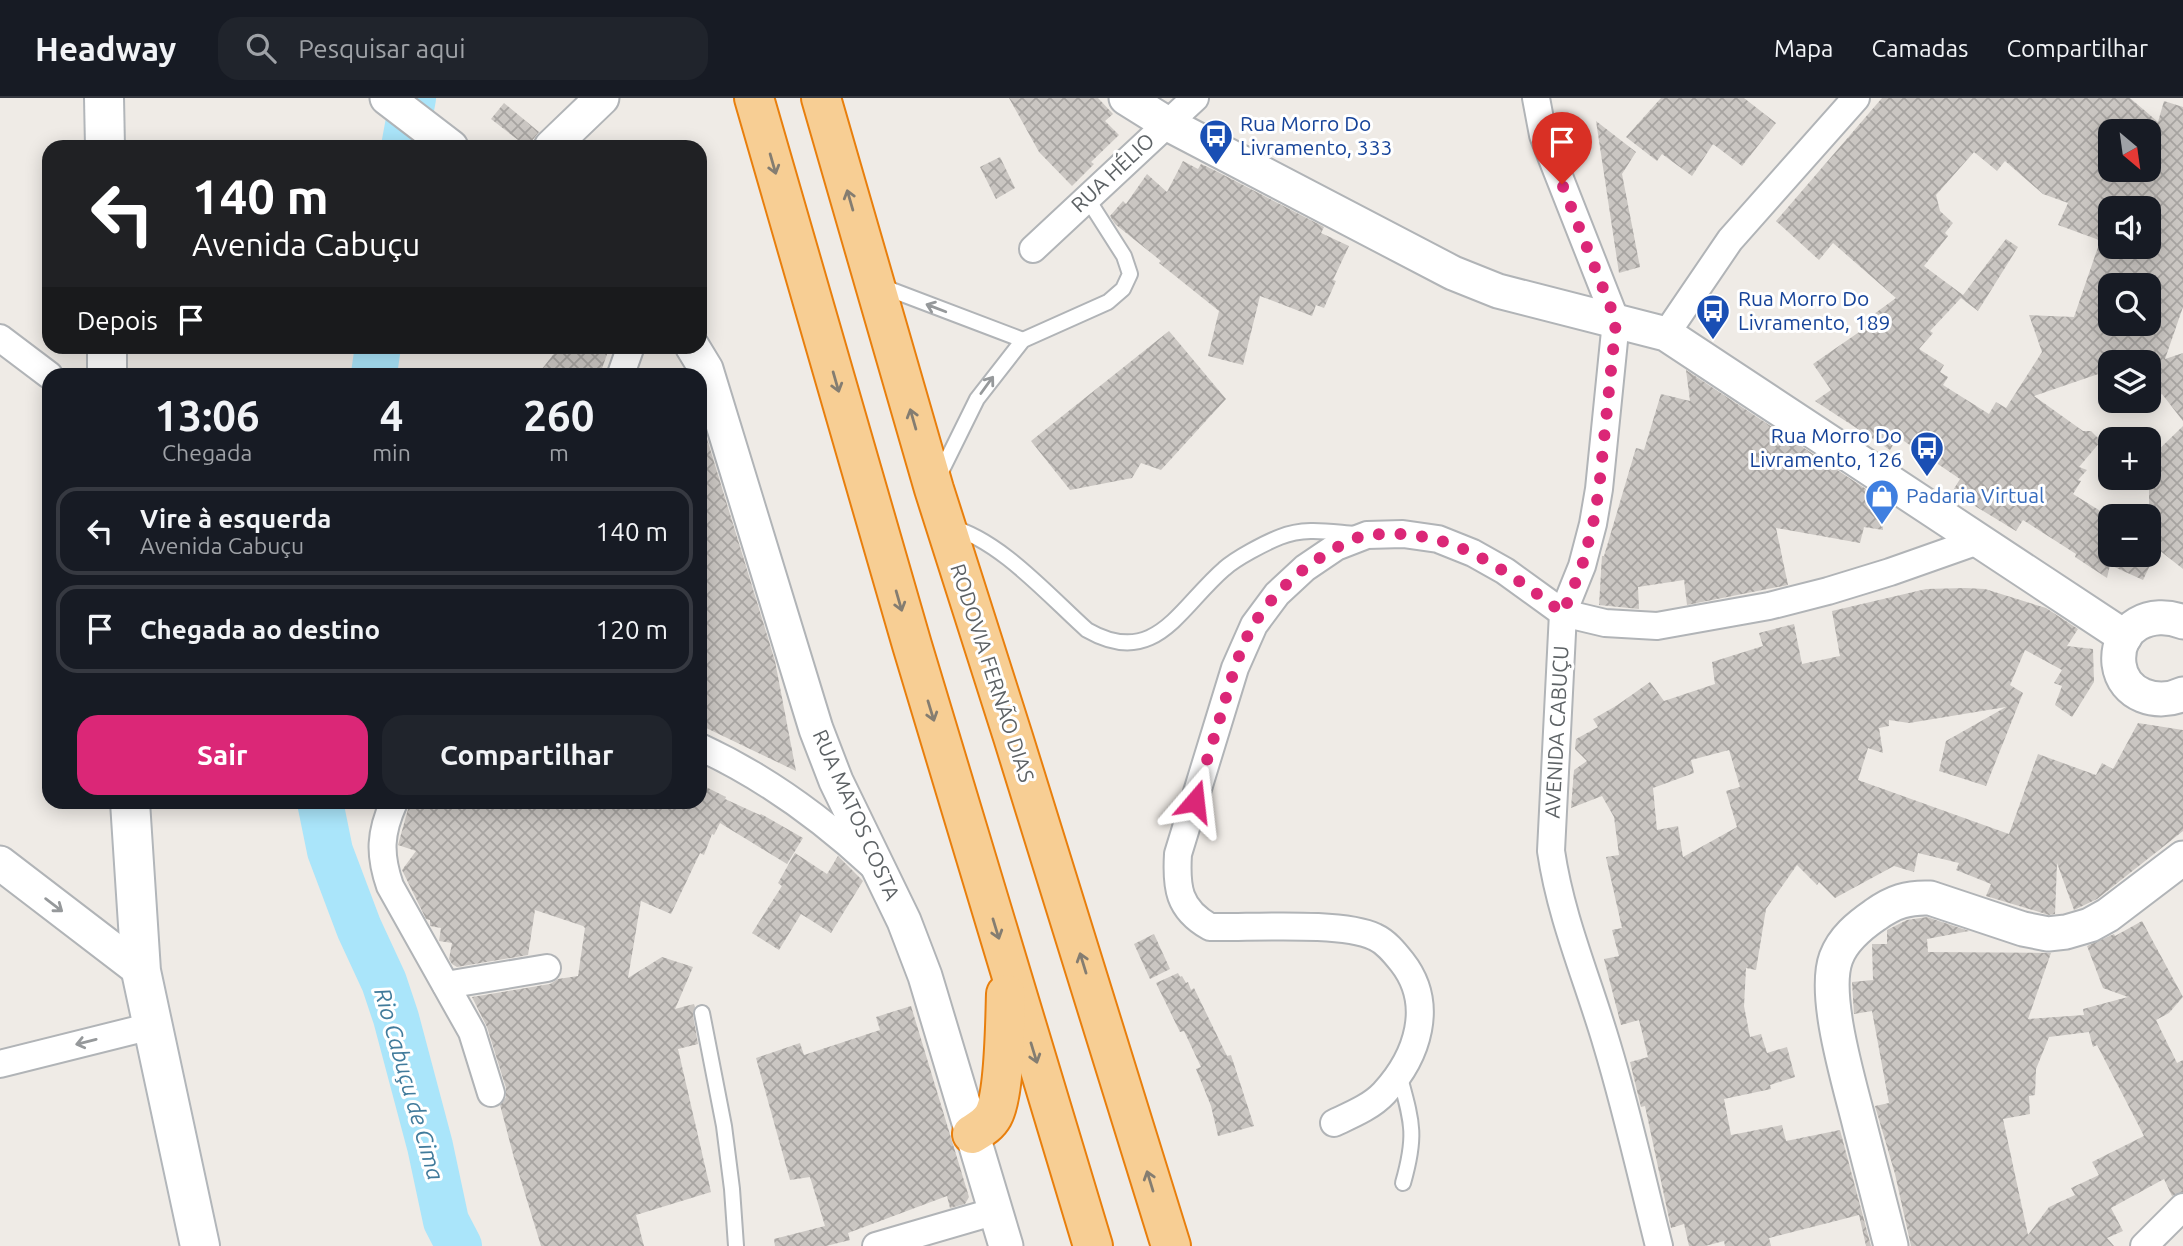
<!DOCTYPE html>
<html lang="pt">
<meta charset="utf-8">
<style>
:root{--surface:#171b24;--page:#20242c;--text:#f1f3f6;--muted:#9ea1a6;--line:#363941;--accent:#db2777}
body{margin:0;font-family:Ubuntu,sans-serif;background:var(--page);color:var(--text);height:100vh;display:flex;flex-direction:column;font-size:26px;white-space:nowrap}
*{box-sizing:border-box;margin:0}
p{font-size:23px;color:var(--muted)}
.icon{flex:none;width:38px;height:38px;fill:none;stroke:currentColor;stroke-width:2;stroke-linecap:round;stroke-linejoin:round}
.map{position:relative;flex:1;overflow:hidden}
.sheet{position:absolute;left:42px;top:270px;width:665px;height:441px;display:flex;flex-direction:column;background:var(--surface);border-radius:21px;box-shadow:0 4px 18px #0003}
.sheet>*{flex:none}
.top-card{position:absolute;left:42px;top:42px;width:665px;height:214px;border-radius:21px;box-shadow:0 4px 18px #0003;background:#202124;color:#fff;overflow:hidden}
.needle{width:46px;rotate:151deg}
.fabs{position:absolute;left:2098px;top:21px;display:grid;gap:14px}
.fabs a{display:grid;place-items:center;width:63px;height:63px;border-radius:14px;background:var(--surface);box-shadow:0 4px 18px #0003;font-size:35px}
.pin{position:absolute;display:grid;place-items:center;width:60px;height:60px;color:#fff;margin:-72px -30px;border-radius:50% 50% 50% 0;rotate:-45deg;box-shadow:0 0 7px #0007}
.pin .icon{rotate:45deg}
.me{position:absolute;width:77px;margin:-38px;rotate:17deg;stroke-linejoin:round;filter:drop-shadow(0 0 5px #0008)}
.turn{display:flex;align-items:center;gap:24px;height:147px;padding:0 35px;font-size:32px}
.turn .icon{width:91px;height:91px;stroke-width:2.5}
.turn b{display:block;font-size:49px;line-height:60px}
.then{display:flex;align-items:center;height:66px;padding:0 35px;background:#0003;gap:14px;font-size:26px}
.eta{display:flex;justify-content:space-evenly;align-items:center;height:119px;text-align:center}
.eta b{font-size:42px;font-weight:700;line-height:49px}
.primary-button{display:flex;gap:14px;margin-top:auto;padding:14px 35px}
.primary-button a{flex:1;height:80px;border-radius:21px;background:var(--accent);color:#fff;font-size:28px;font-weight:700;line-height:80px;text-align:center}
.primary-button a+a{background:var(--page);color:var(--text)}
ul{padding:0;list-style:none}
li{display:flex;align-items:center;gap:21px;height:88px;margin:0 14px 10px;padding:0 21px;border:4px solid var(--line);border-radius:21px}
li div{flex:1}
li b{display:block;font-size:26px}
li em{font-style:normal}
header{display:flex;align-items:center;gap:42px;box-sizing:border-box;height:98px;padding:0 35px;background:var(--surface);border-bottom:2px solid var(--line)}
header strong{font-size:33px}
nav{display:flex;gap:38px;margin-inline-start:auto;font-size:24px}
.search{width:490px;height:63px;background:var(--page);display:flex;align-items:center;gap:18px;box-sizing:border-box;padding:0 24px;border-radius:21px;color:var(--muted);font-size:26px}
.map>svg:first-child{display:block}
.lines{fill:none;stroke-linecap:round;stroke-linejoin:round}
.river{stroke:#aae5fa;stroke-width:46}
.building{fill:url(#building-cross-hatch);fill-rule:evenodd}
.service-casing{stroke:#b1b4b7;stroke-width:18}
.minor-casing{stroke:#b1b4b7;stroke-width:30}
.tertiary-casing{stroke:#b1b4b7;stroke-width:37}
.secondary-casing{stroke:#b2b6ba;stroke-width:42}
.motorway-casing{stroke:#e87f0d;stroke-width:42}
.service{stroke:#fff;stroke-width:14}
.minor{stroke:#fff;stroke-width:26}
.tertiary{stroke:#fff;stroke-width:33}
.secondary{stroke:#fff;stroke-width:38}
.motorway{stroke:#f7ce94;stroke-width:38}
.oneway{stroke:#847d71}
.oneway2{stroke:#96999b}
.route{stroke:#db2777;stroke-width:12;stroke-dasharray:0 21.6}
.labels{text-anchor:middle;stroke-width:6;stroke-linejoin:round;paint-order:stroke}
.transit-label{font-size:21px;fill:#164399;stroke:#fff;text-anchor:start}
.street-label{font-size:21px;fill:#5d6265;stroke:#fff}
.shop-label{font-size:21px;fill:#366cbe;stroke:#fff;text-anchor:start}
.water-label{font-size:23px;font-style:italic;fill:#417b9b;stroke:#fff}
</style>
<header>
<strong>Headway</strong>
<div class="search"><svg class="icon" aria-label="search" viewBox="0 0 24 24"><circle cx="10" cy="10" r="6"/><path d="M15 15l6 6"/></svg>Pesquisar aqui</div>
<nav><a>Mapa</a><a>Camadas</a><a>Compartilhar</a></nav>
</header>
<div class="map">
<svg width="2183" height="1148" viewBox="0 0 2183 1148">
<defs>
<pattern id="building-cross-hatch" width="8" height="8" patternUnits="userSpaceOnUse" patternTransform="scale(1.75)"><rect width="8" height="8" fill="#cac6c2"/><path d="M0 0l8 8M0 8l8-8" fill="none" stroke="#a7a4a1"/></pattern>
</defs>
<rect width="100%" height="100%" fill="#efebe6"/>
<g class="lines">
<g class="river">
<polyline points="404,49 413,0"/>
<polyline points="374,276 378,248"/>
<polyline points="320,704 330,753 359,830 384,884 396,920 430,1048 446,1123 459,1148"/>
</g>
</g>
<g class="building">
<polygon points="1009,0 1098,0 1113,16 1105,23 1119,37 1091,64 1094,66 1072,88 1039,54"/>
<polygon points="1661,0 1744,0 1776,25 1742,68 1713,46 1692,78 1662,56 1657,63 1626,39"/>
<path d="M1882,0H2130L2158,24L2164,3L2183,9V209L2165,261L2183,255V323L2162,296L2149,303V267L2157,264H2110V272L2034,298L2083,333H2091L2101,343L2079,369L2087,372L2078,382L2081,383L2073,396L2110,419V457H2155L2143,482L2110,467L2107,480L2075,459L2076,456L2062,447L2023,422L2016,433L1952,394L1960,381L1898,339L1890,352L1815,303L1831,292L1813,266L1862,232L1859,227L1896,200L1833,145L1819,162L1776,123ZM2110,33H2149V72H2110ZM1974,54L1997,73L2005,63L2043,96L2068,105L2058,127L2110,146V110H2149V149H2098L2074,219L2029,217L2042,254L2006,310L1996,304L1989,316L1943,287L1948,279L1940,274L1944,267L1919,251L1933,235L1930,233L1961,200L1978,213L2018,149L2006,141L1963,197L1924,168L1948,138L1945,135L1953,125L1940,113L1936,97ZM2110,187H2149V226H2110Z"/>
<polygon points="504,5 539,34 527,49 491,21"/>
<polygon points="1596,23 1636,54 1622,76 1640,169 1619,175"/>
<polygon points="1000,59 1015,90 996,101 980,69"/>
<polygon points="1183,63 1198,71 1201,66 1214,72 1324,129 1321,135 1349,148 1333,182 1336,183 1324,210 1316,207 1312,218 1260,198 1243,267 1208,258 1219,213 1159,165 1161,163 1115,126 1110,118 1123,103 1126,106 1147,76 1167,94"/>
<polygon points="1169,233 1226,301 1161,372 1141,365 1132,380 1070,392 1031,343"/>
<polygon points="560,248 610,248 600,276 538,276"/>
<polygon points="1686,272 1872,395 1882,417 1883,432 1864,429 1860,445 1776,430 1788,487 1687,507 1684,482 1638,489 1639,511 1599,507 1602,458 1604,458 1636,350 1644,352 1661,296 1690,303"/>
<polygon points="700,318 775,563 796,673 700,627"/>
<polygon points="2183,328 2183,471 2149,444 2149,361"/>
<path d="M1965,490L1985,491L2046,510L2078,531L2067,548L2093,551L2094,584L2072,619L2055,607L2062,588L2054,585L2062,572L2025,552L2010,587L2023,595L1986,688L1939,673L1946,643L2006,609L1909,625L1889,622V628L1879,630L1883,655L1868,650L1858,682L2009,736L2038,656L2096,677L2102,665L2113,671L2138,625L2183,632V733L2097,801L2074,812L2057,765L2055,816L2049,817L1986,798L1991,786L1956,772L1959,765L1918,755L1914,774L1894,768L1835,800L1819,784L1817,787L1797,767L1766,811L1756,872L1746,870L1744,908L1750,939L1761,936L1767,955L1787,949L1795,979L1770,987L1771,991L1724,1001L1731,1037L1782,1027L1786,1043L1840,1032L1871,1148H1866L1859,1117L1769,1140L1771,1148H1725L1724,1143L1705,1148H1689L1684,1126L1671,1130L1645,1008L1641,1009L1630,964L1648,959L1639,922L1621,927L1604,861L1619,858L1612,832L1622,830L1606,759L1619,757L1614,719L1602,698L1571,710L1574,672L1587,663L1575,651L1576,641L1598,629L1593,621L1616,608L1650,584L1664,603L1715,586L1712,564L1763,548L1759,535L1794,526L1802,566L1840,558L1832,513L1926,491ZM1729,652L1740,689L1726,693L1737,729L1683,759L1678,728L1657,732L1653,690L1694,675L1691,662Z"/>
<polygon points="700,686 726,699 725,701 760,717 761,716 803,740 787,766 720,725 714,737 712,736 704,757 700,755 671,816 641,803 628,880 662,859 693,869 675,911 694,906 695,909 693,917 698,946 678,951 711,1094 636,1117 644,1148 541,1148 514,1060 500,1007 506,999 506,990 487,929 472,899 550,886 558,881 578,878 585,830 583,828 535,812 528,857 457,869 452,866 449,861 452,845 439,843 441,830 430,828 430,822 426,821 402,772 416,753 398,747 410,704 700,704"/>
<polygon points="795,755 827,776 838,758 863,783 831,835 801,816 779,852 752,835 782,788 778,785"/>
<path d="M1927,819L1969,833L1927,841L1928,854L2051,855L2028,921L2084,917L2083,911L2128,899L2103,890L2087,848L2114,836L2115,838L2142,823L2183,899L2169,915L2156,922L2177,965L2183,962V1094L2172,1098L2164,1081L2111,1110L2123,1133L2107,1140L2114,1148H1911L1895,1076L1875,1008L1889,1005L1872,913L1854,916L1852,884L1873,882L1872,846H1887V832L1907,822ZM2089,934L2093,949L2097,947L2144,1038L2092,1064L2099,1077L2071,1090L2075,1097L2049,1109L2028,1137L2003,1021L2030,1016L2029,998L2035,997L2036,971L2049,939Z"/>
<polygon points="1154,836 1170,871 1150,881 1134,846"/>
<polygon points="1178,875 1180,879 1182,878 1186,885 1188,884 1191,892 1194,890 1227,958 1231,957 1254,1028 1218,1038 1211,1008 1196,971 1201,969 1184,933 1180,934 1156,885"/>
<polygon points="911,908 969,1099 965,1106 950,1110 947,1098 848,1135 850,1142 826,1148 775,1148 774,1141 825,1128 810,1079 790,1082 756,960 800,945 804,957 880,932 876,919"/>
</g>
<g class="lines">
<g class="service-casing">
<g id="service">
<polyline points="881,188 1023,242"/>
<polyline points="938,380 977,301 1023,242 1108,204 1123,191 1130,176 1124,158 1087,100"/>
<path d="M950,429C999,441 1049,498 1087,532C1155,571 1179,510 1224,471C1236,460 1265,445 1280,439C1305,429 1329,434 1355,436"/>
<polyline points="702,915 724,1028 732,1091 736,1148"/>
<path d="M1399,976C1412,1024 1417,1036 1403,1085"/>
</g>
</g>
<g class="minor-casing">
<g id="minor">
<path d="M1536,0L1543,37L1553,63L1616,223L1599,391L1593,426L1582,468L1563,515L1551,753C1561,821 1588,882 1607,947C1627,1013 1642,1081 1659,1148"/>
<polyline points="1033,151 1195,0"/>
<polyline points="1666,236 1730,142 1856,0"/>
<polyline points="0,240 49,277"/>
<polyline points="621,276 631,248"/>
<path d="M700,649C765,679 820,719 873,768"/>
<path d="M394,704C380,735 379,756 390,788L472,934L491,995"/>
<polyline points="446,887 547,870"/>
<polyline points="0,966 152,928"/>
<path d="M1334,1025C1351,1017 1371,1009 1384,995C1418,958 1435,906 1402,864C1394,854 1386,844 1375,839C1342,823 1249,830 1210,829C1178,811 1176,789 1178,756L1235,570L1254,527L1277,496L1305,470L1336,449L1367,437L1403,436L1438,441L1473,455L1505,473L1563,515L1605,525L1657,528L1769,508L1828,493L1890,474L1978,443"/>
<polyline points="876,1148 996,1113"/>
<polyline points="2144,1148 2183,1109"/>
</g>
</g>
<g class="tertiary-casing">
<g id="tertiary">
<polyline points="387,0 451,49"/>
<polyline points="1126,0 1166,25 1453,175 1498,193 1666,236 2125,539"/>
<polyline points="551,49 602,0"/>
<polyline points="692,248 706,271 816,631 836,683 904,823 925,878 1006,1148"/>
<path d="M2183,524C2152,511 2115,528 2119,566C2123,598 2158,608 2183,596"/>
<polyline points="0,765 141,873"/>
<path d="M1891,1148C1881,1108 1870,1068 1860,1028C1850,987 1822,898 1836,860C1843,841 1859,828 1875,817C1893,804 1908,799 1930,800L2023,831L2048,836L2066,834L2090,827L2108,817L2183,760"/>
</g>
</g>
<g class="secondary-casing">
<g id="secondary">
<polyline points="104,0 105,49"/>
<polyline points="107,248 107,276"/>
<polyline points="130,704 141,873 200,1148"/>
</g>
</g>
<g class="motorway-casing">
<g id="motorway">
<polyline points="754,0 912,547 1093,1148"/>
<polyline points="821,0 934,391 1013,639 1171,1148"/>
<path d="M972,1036C980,1031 988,1027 993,1018C1005,997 1005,923 1006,896"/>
</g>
</g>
<use href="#service" class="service"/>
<use href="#minor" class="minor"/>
<use href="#tertiary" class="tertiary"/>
<use href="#secondary" class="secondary"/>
<use href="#motorway" class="motorway"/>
</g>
<defs><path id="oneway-shaft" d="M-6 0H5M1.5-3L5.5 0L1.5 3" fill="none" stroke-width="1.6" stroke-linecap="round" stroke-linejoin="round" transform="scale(1.75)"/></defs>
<g class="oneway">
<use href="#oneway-shaft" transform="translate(773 66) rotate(74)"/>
<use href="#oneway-shaft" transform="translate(850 102) rotate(-106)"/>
<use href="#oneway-shaft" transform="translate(836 284) rotate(74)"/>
<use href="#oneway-shaft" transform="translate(913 321) rotate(-106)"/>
<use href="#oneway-shaft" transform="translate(899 503) rotate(74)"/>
<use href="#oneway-shaft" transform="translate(931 613) rotate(73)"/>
<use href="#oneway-shaft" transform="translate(996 831) rotate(73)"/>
<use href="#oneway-shaft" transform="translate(1083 865) rotate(-107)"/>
<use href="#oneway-shaft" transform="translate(1034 955) rotate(73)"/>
<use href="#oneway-shaft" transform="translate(1150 1083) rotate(-107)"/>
</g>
<g class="oneway2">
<use href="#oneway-shaft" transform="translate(936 210) rotate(-159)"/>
<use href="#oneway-shaft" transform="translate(987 287) rotate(-54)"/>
<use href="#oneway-shaft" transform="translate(54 807) rotate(37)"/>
<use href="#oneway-shaft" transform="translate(86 944) rotate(166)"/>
</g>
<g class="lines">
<path class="route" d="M1195,703C1204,670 1215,638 1224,606C1232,579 1240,549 1254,526C1270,500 1293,478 1318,461C1332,452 1348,442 1365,437C1373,435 1383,437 1392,436C1459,435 1511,477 1563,515L1582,468L1593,426L1599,391L1616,223L1562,86"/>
</g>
<defs>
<g id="bus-pin" transform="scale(1.75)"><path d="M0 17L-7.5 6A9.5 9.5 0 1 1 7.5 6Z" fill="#1a4fb4" stroke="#fff"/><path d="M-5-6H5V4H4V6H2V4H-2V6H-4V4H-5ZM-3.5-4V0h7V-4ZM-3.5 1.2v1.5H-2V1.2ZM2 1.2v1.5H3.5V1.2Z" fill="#fff"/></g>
<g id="shop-pin" transform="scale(1.75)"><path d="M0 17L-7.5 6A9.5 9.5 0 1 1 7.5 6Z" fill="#3f7fe0" stroke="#fff"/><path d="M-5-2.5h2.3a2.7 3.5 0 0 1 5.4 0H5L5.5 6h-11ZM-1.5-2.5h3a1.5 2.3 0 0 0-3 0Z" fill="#fff"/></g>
</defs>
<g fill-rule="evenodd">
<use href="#bus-pin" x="1216" y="38"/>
<use href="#bus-pin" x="1713" y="213"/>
<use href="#bus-pin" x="1927" y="350"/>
<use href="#shop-pin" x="1882" y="398"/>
</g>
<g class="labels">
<g class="transit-label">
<text x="1240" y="33">Rua Morro Do<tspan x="1240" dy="24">Livramento, 333</tspan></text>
<text x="1738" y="208">Rua Morro Do<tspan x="1738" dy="24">Livramento, 189</tspan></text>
<text x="1902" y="345" text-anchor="end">Rua Morro Do<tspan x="1902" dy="24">Livramento, 126</tspan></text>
</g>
<g class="street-label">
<text transform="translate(1113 75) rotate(-43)" y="7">RUA HÉLIO</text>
<text transform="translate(992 575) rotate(72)" y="7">RODOVIA FERNÃO DIAS</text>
<text transform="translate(1557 634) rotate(-87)" y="7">AVENIDA CABUÇU</text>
<text transform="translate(856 717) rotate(66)" y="7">RUA MATOS COSTA</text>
</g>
<g class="shop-label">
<text x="1906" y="405">Padaria Virtual</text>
</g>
<g class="water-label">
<text transform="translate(409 986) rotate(74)" y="8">Rio Cabuçu de Cima</text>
</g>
</g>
</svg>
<div class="fabs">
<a><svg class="needle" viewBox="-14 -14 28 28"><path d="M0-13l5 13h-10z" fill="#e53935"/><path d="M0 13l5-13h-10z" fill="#9ea1a6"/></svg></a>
<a><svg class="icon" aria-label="sound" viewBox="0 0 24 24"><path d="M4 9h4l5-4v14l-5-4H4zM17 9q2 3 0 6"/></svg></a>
<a><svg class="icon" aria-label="search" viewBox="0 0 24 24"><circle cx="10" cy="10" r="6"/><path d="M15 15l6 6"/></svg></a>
<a><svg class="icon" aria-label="layers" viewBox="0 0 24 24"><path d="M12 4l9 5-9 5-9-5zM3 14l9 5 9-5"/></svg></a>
<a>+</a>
<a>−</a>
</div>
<div class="pin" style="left:1562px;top:86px;background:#d93025"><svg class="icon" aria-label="arrive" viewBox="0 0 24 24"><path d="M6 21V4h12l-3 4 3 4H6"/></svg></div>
<svg class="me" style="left:1195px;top:703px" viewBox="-20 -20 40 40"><path d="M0-17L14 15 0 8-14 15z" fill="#db2777" stroke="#fff" stroke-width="4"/></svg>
<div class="top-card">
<div class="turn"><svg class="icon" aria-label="left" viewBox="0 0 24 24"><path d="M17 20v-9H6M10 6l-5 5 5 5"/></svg><div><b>140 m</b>Avenida Cabuçu</div></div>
<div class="then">Depois<svg class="icon" aria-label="arrive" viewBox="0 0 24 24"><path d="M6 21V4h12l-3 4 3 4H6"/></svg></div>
</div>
<section class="sheet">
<div class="eta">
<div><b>13:06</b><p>Chegada</p></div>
<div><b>4</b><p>min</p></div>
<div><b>260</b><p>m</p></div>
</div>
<ul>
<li><svg class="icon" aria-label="left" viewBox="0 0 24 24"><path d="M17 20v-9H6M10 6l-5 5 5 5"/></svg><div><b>Vire à esquerda</b><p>Avenida Cabuçu</p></div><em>140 m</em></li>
<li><svg class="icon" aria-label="arrive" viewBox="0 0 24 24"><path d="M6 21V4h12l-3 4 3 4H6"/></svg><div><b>Chegada ao destino</b></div><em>120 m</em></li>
</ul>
<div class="primary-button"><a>Sair</a><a>Compartilhar</a></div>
</section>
</div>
